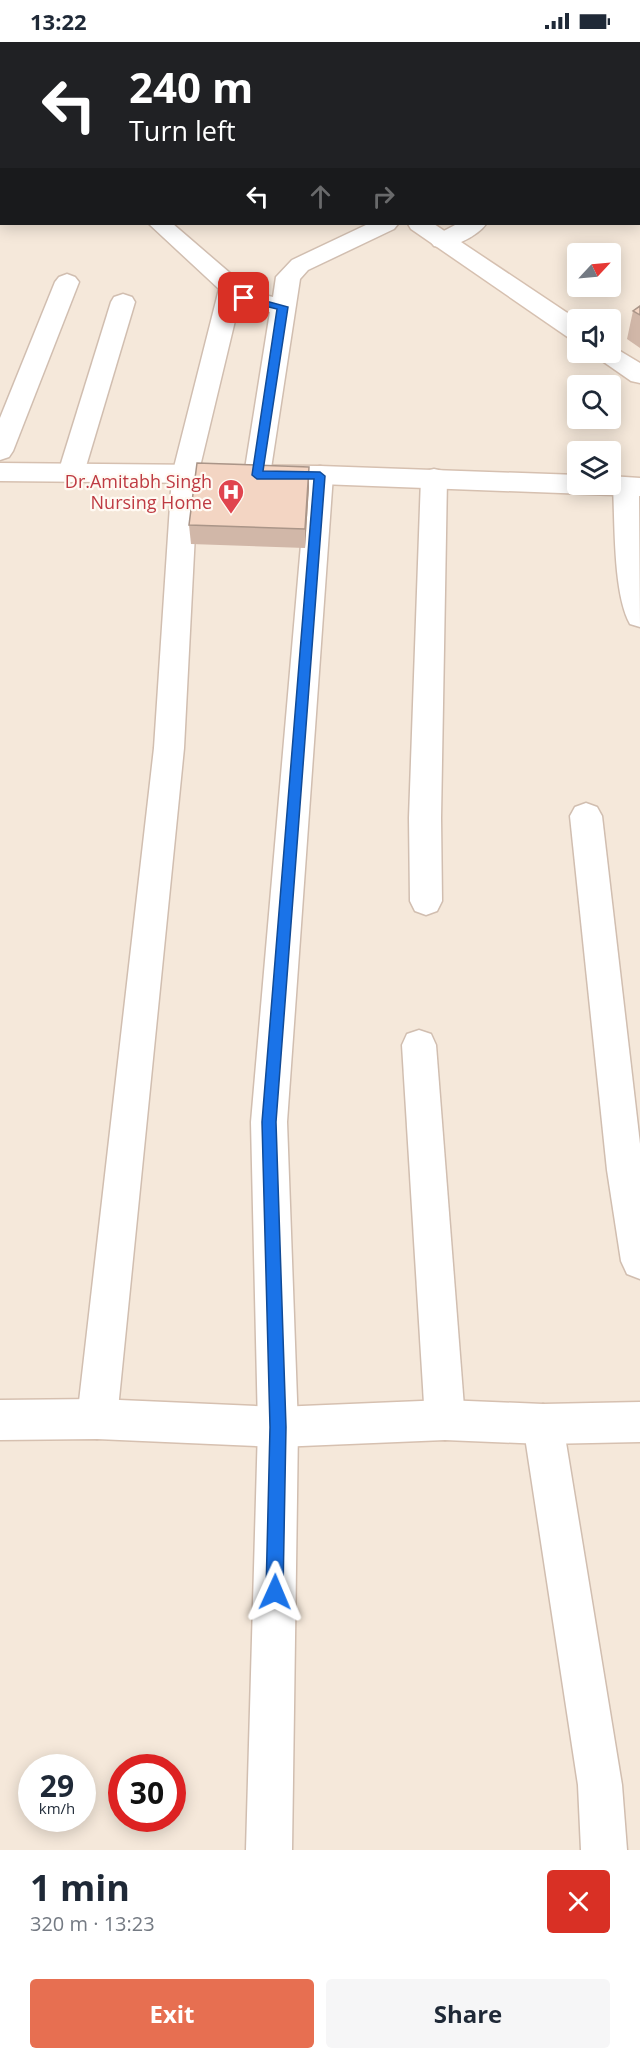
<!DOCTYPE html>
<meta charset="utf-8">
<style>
:root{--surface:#fff;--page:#f6f6f7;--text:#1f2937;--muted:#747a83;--accent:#e76f51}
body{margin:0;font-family:"Open Sans",sans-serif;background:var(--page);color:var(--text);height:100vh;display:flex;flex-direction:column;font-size:22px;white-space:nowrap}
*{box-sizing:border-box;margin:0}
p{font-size:20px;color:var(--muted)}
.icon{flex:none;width:33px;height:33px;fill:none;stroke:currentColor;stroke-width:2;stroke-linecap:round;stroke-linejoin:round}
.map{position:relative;height:1808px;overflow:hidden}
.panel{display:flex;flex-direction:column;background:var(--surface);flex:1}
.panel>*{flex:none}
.top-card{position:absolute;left:0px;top:0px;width:640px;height:183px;box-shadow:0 3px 15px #0003;background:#202124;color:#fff;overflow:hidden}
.needle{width:39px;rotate:64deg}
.fabs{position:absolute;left:567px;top:201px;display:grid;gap:12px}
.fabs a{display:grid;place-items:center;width:54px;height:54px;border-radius:6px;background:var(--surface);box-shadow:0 3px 15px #0003;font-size:30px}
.speed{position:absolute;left:18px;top:1712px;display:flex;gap:12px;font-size:30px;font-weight:700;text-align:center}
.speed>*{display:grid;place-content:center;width:78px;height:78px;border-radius:50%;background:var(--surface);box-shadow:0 3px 15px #0003;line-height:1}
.speed small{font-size:15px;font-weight:400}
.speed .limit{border:9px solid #d22;background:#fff;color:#111}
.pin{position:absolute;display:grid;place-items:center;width:51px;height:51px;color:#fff;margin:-26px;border-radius:12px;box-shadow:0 3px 9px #0006}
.me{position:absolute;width:66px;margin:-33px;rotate:1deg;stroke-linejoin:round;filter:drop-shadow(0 0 4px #0008)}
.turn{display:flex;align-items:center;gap:21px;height:126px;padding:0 30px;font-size:27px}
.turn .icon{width:78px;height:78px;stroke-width:2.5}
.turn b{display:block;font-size:42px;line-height:51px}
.lanes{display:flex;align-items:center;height:57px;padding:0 30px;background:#0003;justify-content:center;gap:30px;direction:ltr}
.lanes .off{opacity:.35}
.round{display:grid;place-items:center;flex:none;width:63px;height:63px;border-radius:6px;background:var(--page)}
.headline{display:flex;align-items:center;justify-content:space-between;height:102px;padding:0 30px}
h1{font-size:36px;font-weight:700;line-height:45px}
.button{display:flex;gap:12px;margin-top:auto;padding:12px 30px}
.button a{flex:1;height:69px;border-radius:6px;background:var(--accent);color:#fff;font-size:24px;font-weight:700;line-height:69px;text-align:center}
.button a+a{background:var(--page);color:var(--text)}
.status{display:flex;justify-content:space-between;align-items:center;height:42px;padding:0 30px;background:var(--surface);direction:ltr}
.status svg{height:16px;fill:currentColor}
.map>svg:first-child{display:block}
.residential{fill:#f5e8da;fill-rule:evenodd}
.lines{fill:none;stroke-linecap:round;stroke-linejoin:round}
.lane-casing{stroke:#d1beb0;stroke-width:3}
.street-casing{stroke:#d1beb0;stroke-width:3}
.secondary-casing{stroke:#d6c0b0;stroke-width:3}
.lane{fill:#fff;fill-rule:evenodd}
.street{fill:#fff;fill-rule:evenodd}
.secondary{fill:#fff;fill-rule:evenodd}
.wall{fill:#d1b7a8}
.shaded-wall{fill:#aa9588}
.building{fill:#f3d5c3;stroke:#aa9588;stroke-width:1.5}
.route{fill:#1a73e8;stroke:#114b97;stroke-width:1.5}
.labels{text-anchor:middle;stroke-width:4.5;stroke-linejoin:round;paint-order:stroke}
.health-label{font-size:18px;fill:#be3a42;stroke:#fffaf3;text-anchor:end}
</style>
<div class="status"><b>13:22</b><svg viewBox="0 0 49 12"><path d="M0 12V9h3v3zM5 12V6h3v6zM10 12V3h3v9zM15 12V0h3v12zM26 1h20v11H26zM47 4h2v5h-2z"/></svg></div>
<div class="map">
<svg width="640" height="1808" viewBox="0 0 640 1808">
<rect width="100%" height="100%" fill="#fdf6ec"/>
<path class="residential" d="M0,0H640V1808H0ZM2,2H639V182H2ZM578,212H610V244H578ZM578,278H610V310H578ZM578,344H610V376H578ZM578,410H610V442H578ZM32,1725H82V1776H32ZM122,1725H172V1776H122Z"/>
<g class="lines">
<g class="lane-casing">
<polygon id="lane" points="31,0 43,0 31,2"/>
</g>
<g class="street-casing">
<g id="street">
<polygon points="165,0 185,0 164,2"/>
<polygon points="368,0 389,0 390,2 369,2"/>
<rect x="639" y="28" width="1" height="12"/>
<rect x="639" y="88" width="1" height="14"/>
<polygon points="149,182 173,182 252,250 273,255 276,235 292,218 368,182 398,182 394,187 308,228 300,237 270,433 266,440 257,442 248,440 244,433 270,270 239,262 198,433 184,706 117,1377 111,1391 97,1397 83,1391 77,1377 154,706 172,433 219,247"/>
<path d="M457,182H486C477,195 449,208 434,204L430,199L434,194Z"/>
<polygon points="67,232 75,235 79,240 13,409 9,415 0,418 0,376 55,240 59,235"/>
<polygon points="123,252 132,255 135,260 84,431 80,438 71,440 62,438 58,431 111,260 114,255"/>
<polygon points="320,424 329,426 333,433 287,1080 298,1385 292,1808 246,1808 258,1385 251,1080 307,433 311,426"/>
<polygon points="434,427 443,429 447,436 441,776 442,859 437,869 426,873 415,869 410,859 409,776 421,436 425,429"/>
<path d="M626,436L635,438L639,445L640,585L630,582C613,552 615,481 613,445L617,438Z"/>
<polygon points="586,761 597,765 602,774 640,1102 640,1237 627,1232 621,1219 607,1128 570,774 575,765"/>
<polygon points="419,988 431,992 436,1003 465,1378 459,1392 445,1398 431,1392 425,1378 402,1003 407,992"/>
<polygon points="543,1362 557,1368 563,1382 622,1743 627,1808 581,1808 578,1743 523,1382 529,1368"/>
</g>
</g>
<g class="secondary-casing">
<g id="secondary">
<polygon points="0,0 11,0 12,2 2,2 0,8"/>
<polygon points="408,182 434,182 578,278 578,298 569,296 411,187"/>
<polygon points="610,303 640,321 640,341 631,339 598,316 595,310 610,310"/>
<polygon points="0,421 320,424 578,433 578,442 610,442 610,434 640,436 640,454 320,442 0,439"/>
<polygon points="97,1357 278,1365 445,1358 543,1362 640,1360 640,1400 543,1402 445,1398 278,1405 97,1397 0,1398 0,1358"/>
</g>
</g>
<use href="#lane" class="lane"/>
<use href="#street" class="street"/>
<use href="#secondary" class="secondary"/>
</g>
<g class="wall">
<polygon points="640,264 640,306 627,297 633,269"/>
<polygon points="309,445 305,506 191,502 189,483"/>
</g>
<polygon class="shaded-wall" points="309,425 309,445 305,506 305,487"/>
<g class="building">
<polygon points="640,264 640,273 633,269"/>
<polygon points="197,421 309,425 305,487 189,483"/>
</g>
<polygon class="route" points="244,253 288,265 263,429 320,430 325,434 276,1080 286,1385 283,1550 281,1556 275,1558 269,1556 266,1550 270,1385 262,1080 314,437 257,437 252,433 277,267 241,258 241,254"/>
<defs>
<g id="hospital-pin" transform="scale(1.35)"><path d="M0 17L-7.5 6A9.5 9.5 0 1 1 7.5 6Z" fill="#e0444e" stroke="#fffaf3"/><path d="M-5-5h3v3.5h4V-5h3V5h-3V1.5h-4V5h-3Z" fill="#fff"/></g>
</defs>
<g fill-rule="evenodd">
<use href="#hospital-pin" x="231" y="450"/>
</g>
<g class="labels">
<g class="health-label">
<text x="212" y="446">Dr.Amitabh Singh<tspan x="212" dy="21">Nursing Home</tspan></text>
</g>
</g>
</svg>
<div class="fabs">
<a><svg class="needle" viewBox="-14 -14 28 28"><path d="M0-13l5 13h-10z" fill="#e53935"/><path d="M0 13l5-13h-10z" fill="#747a83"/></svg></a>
<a><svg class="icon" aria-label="sound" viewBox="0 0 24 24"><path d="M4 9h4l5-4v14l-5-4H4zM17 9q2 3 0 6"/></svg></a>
<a><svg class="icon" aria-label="search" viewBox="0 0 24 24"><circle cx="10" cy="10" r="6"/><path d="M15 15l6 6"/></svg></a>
<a><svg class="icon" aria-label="layers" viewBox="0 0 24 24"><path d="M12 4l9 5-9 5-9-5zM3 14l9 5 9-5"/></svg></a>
</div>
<div class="speed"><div>29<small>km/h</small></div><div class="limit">30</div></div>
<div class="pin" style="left:244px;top:256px;background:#d93025"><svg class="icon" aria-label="arrive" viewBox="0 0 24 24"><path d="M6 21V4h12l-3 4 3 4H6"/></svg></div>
<svg class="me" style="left:275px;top:1550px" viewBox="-20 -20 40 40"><path d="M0-17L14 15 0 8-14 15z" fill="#1a73e8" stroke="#fff" stroke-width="4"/></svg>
<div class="top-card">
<div class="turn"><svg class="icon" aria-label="left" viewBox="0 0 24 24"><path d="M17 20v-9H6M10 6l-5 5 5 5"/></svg><div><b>240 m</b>Turn left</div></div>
<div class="lanes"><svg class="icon" aria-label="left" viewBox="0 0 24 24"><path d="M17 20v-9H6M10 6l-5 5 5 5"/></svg><svg class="icon off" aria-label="ahead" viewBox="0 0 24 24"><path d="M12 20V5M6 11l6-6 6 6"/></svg><svg class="icon off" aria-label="right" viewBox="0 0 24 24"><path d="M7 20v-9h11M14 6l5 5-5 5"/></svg></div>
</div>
</div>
<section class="panel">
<div class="headline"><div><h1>1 min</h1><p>320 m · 13:23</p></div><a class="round" style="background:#d93025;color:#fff"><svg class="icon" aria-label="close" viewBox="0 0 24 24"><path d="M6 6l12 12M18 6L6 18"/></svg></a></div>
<div class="button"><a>Exit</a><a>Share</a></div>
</section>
